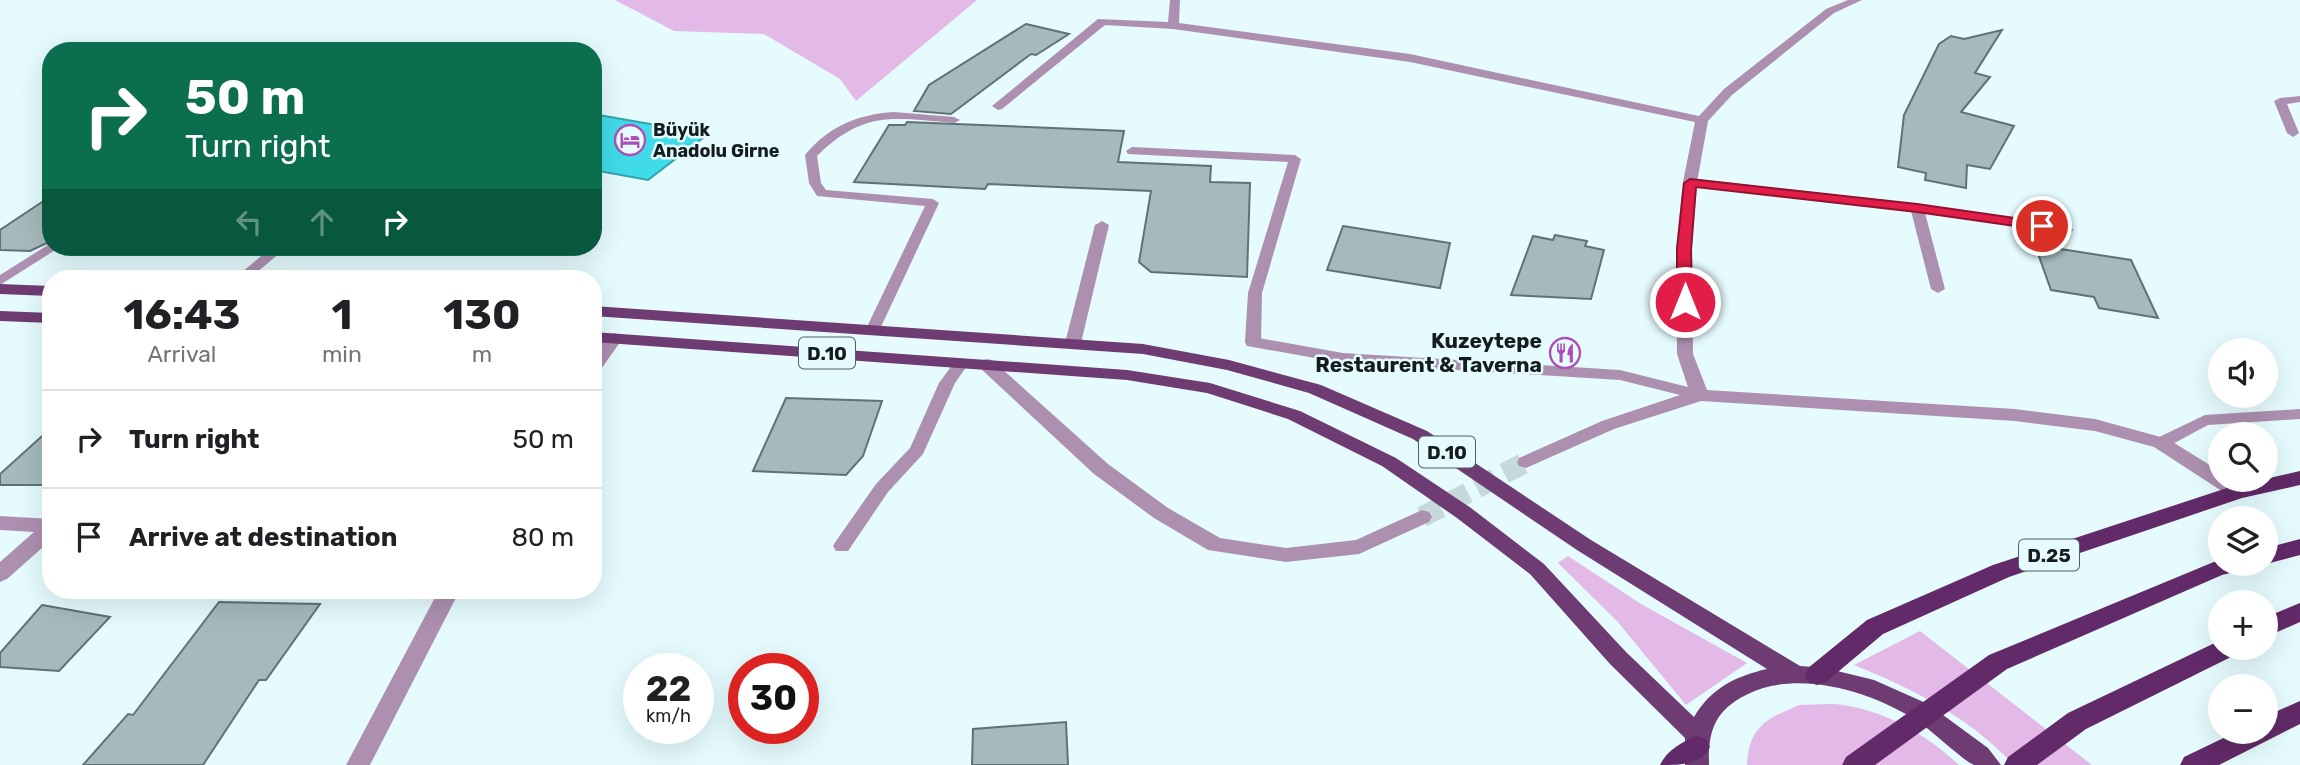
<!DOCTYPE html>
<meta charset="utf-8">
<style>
:root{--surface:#fff;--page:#f6f6f6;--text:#202124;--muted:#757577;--line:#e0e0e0}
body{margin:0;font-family:Rubik,sans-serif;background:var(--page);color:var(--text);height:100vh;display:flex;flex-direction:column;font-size:26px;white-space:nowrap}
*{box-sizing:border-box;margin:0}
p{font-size:23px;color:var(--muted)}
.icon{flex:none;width:38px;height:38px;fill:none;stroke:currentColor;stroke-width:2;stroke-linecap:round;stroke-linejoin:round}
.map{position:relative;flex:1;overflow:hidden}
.panel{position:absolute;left:42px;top:270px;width:560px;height:329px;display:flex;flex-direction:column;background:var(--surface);border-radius:28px;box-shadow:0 7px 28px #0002}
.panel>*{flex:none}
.guide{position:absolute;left:42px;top:42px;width:560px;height:214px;border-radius:28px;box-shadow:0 7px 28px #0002;background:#0b6e4f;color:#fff;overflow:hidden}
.buttons{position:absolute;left:2208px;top:338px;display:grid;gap:14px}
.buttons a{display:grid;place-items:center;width:70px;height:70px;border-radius:50%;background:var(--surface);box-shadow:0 7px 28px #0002;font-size:35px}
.speed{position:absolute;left:623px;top:653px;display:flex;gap:14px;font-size:35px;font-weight:700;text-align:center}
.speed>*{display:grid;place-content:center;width:91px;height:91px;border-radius:50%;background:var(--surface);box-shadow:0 7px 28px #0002;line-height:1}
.speed small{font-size:18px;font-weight:400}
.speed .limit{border:10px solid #d22;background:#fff;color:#111}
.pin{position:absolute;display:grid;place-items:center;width:60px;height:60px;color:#fff;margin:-30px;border:4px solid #fff;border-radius:50%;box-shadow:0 2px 7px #0007}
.me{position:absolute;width:77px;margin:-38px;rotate:0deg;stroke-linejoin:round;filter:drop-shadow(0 0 5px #0008)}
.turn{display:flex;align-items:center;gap:24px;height:147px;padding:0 28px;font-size:32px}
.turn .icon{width:91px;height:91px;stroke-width:2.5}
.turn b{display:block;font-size:49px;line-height:60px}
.lanes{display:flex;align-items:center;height:66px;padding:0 28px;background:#0003;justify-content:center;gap:35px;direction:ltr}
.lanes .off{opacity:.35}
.eta{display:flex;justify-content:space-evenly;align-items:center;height:119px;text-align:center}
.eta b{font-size:42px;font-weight:700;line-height:49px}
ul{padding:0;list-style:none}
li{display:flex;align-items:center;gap:21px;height:98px;padding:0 28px;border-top:2px solid var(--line)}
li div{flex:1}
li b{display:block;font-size:26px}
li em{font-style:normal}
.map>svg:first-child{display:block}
.green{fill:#e3b9e7}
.water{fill:#40dbe8;stroke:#33a2ab;stroke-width:2}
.building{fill:#a5babc;stroke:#5f7374;stroke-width:2}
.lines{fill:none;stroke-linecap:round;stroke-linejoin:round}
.minor-tunnel{stroke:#c6dadb;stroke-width:21;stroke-dasharray:21 10;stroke-linecap:butt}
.service{fill:#ad90b0;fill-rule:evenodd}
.minor{fill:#ad90b0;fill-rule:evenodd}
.primary{fill:#6e3b73;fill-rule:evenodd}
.trunk{fill:#622a68;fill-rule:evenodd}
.route{fill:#e11d48;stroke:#92132f;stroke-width:2}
.labels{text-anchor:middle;stroke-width:5;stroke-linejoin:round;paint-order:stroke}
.far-poi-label{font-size:18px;font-weight:bold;fill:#141c1d;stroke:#e5fbfd;text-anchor:start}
.shield{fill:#e5fbfd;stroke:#535f60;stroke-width:2}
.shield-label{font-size:19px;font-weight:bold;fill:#141c1d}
.poi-label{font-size:21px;font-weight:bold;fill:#141c1d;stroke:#e5fbfd;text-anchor:end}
</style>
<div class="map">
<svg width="2300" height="765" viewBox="0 0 2300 765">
<rect width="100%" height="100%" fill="#e5fbfd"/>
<g class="green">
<polygon points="615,0 977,0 856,101 840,79 764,34 674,31"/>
<polygon points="1568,556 1641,604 1747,663 1686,705 1617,621 1558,563"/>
<path d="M1920,631L2092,765H2014C1970,718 1914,689 1854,665Z"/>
<path d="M1799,705C1814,705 1830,703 1843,705C1888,712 1927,735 1959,765H1747C1749,726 1767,719 1799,705Z"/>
</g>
<polygon class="water" points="593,114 708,134 648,180 593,170"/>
<g class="building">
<polygon points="1026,24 1069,34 1036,55 1031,54 951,114 914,111 929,85"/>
<polygon points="2002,30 1975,73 1990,77 1961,112 2014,126 1990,169 1967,165 1966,188 1925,180 1926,173 1898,167 1904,115 1939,44 1951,36 1964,39"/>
<polygon points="907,122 1124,131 1118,162 1211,166 1210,182 1250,183 1247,277 1151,272 1139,262 1151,191 988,184 985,189 854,182 889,125 905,125"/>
<polygon points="51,196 51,241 30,251 0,250 0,230"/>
<polygon points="1343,226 1450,243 1440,288 1327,270"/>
<polygon points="1555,235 1587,241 1585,246 1604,250 1591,299 1511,295 1533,236 1553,240"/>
<polygon points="2035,245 2131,260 2158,318 2099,308 2094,297 2051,290"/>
<polygon points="786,398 882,401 863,456 846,475 753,471"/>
<polygon points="51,428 51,485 0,485 0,474"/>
<polygon points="219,602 320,604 266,680 259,680 203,765 83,765 128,714 133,715"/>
<polygon points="42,605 110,617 59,671 0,667 0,653"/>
<polygon points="1066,722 1068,765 972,765 973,729"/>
</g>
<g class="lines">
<polyline class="minor-tunnel" points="1422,517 1526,462"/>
<g class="service">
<polygon points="2300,96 2300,102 2287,104 2299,133 2293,137 2287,133 2274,101 2280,98"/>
<path d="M894,112L954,117L960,120L954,123C893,118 864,110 817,156L821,183L826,190L933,199L939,203L880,329L873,333L866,329L925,206L817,196L809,183L805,155C828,127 858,114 894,112Z"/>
<polygon points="1132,147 1295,155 1301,159 1262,293 1261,342 1258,345 1253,347 1245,342 1248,293 1288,162 1128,154 1126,151"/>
<polygon points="1690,178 1917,204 2067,226 2074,230 2067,234 1925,213 1945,289 1938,293 1931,289 1911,211 1686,185 1686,179"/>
<polygon points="1102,221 1109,225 1081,343 1078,346 1068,346 1065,343 1095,225"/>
<polygon points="51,243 51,247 60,247 0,285 0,275"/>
<polygon points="272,247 287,247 250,278 235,278"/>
<polygon points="961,358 969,363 955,383 923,454 888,492 848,551 836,551 833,546 836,541 876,484 910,448 939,383 956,360"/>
<polygon points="2300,409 2300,419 2208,425 2167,447 2161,448 2153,443 2155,439 2205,415"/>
</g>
<g class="minor">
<polygon points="1170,0 1180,0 1179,23 1410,54 1699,116 1724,89 1826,9 1848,0 1862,0 1834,13 1732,95 1708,121 1697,182 1692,249 1693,354 1707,390 2015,409 2095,419 2168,439 2221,472 2221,480 2232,480 2248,492 2245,497 2231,497 2154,447 2095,431 2015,421 1701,401 1614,429 1526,468 1519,466 1517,462 1519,458 1602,421 1680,395 1620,380 1343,363 1247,346 1245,342 1253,337 1343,353 1620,370 1688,387 1677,354 1676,249 1683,182 1695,122 1410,62 1173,29 1105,25 1002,109 998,110 992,106 1098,19 1168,22"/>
<path d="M615,333L623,338L599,372L593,373C593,358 598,338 615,333Z"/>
<polygon points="986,359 992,360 1108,464 1168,508 1220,538 1286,548 1356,540 1422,510 1429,512 1432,517 1429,522 1359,554 1286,562 1208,550 1154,518 1094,474 980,368 977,364"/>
<polygon points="0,516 51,519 51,540 7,579 0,582 0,562 34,532 0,530"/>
<polygon points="439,590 460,590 370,765 346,765"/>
</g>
<g class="primary">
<polygon points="0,284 51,286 51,296 0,294"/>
<path d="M593,306L1143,344L1229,360L1321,385L1427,431L1591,540L1800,666L1825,668L1874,680L1928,704L1988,748L2001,765C1994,765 1981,765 1974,765C1964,761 1932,731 1919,722C1873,692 1798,668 1746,695C1714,711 1708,732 1709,765H1685V738L1610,664L1530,574L1457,518L1382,466L1288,419L1207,393L1127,380L593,342V332L1127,370L1210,383L1300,411L1396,458L1471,508L1544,564L1626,652L1694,717C1711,688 1736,676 1767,669L1577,550L1413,439L1309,393L1227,370L1143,354L593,316Z"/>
<polygon points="0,311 51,313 51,323 0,321"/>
</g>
<g class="trunk">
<polygon points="2300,471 2300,485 2242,498 2009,577 1883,634 1826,682 1817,685 1808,682 1805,675 1808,668 1867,620 1993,565 2230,487"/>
<polygon points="2300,539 2300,555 2266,564 2264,564 2266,564 2266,548"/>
<polygon points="2221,559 2221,564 2245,564 2242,570 2222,575 2007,669 1875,765 1842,765 1846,757 1989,655"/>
<polygon points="2300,603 2300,622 2266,637 2266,617"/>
<polygon points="2221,640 2221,648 2238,648 2235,655 2086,729 2037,765 2004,765 2008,757 2068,713"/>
<polygon points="2300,701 2300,724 2219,765 2180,765 2184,757 2236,732 2266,732 2266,716"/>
<path d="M1697,736L1706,739L1710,747C1700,765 1681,765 1660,765C1666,751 1683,741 1697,736Z"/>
</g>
</g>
<polygon class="route" points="1690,179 1917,204 2042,222 2048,226 2042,230 1917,212 1696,187 1691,249 1692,302 1685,306 1677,302 1677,249 1684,183"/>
<defs>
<g id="hotel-ring" transform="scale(1.575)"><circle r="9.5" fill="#e5fbfd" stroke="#ad4fb8" stroke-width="1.5"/><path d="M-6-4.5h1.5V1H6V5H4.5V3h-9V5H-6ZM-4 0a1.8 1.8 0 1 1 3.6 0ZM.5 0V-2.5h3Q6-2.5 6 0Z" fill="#ad4fb8"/></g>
<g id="restaurant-ring" transform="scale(1.575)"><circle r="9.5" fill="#e5fbfd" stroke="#ad4fb8" stroke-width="1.5"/><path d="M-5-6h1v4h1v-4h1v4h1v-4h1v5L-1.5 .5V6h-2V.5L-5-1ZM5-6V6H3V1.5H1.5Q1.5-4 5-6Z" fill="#ad4fb8"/></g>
</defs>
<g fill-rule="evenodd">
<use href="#hotel-ring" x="630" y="140"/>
<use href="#restaurant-ring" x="1565" y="353"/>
</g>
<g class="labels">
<g class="far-poi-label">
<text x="653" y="136">Büyük<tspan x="653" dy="21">Anadolu Girne</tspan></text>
</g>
<g class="shield">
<rect x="799" y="337.5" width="56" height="31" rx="5"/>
<rect x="1419" y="436.5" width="56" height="31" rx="5"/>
<rect x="2019" y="539.5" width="60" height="31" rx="5"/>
</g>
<g class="shield-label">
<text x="827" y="360">D.10</text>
<text x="1447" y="459">D.10</text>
<text x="2049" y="562">D.25</text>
</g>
<g class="poi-label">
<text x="1542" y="348">Kuzeytepe<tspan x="1542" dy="24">Restaurent &amp; Taverna</tspan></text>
</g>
</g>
</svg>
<div class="buttons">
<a><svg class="icon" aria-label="sound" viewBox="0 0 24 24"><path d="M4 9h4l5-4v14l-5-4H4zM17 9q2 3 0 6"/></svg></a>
<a><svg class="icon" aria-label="search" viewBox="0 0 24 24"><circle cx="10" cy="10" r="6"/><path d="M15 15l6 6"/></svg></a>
<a><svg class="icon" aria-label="layers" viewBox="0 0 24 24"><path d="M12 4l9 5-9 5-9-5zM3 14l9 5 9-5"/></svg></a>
<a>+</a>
<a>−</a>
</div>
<div class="speed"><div>22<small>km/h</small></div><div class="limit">30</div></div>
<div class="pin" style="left:2042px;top:226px;background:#d93025"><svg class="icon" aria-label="arrive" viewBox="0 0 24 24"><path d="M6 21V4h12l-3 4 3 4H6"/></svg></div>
<svg class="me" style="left:1685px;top:302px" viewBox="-20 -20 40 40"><circle r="17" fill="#e11d48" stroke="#fff" stroke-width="3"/><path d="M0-11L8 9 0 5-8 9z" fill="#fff"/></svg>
<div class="guide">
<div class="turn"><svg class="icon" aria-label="right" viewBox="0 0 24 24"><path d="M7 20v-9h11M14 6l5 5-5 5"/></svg><div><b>50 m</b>Turn right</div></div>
<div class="lanes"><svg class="icon off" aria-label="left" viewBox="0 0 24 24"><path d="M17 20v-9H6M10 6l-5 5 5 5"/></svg><svg class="icon off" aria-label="ahead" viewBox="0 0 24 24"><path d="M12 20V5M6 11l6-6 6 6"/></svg><svg class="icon" aria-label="right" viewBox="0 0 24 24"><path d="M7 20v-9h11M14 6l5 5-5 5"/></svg></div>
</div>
<section class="panel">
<div class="eta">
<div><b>16:43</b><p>Arrival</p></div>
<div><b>1</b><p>min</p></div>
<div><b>130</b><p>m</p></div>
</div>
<ul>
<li><svg class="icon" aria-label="right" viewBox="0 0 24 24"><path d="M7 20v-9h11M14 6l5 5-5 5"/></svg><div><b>Turn right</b></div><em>50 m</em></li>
<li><svg class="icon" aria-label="arrive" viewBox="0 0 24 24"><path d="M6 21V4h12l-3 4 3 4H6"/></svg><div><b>Arrive at destination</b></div><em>80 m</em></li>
</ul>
</section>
</div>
